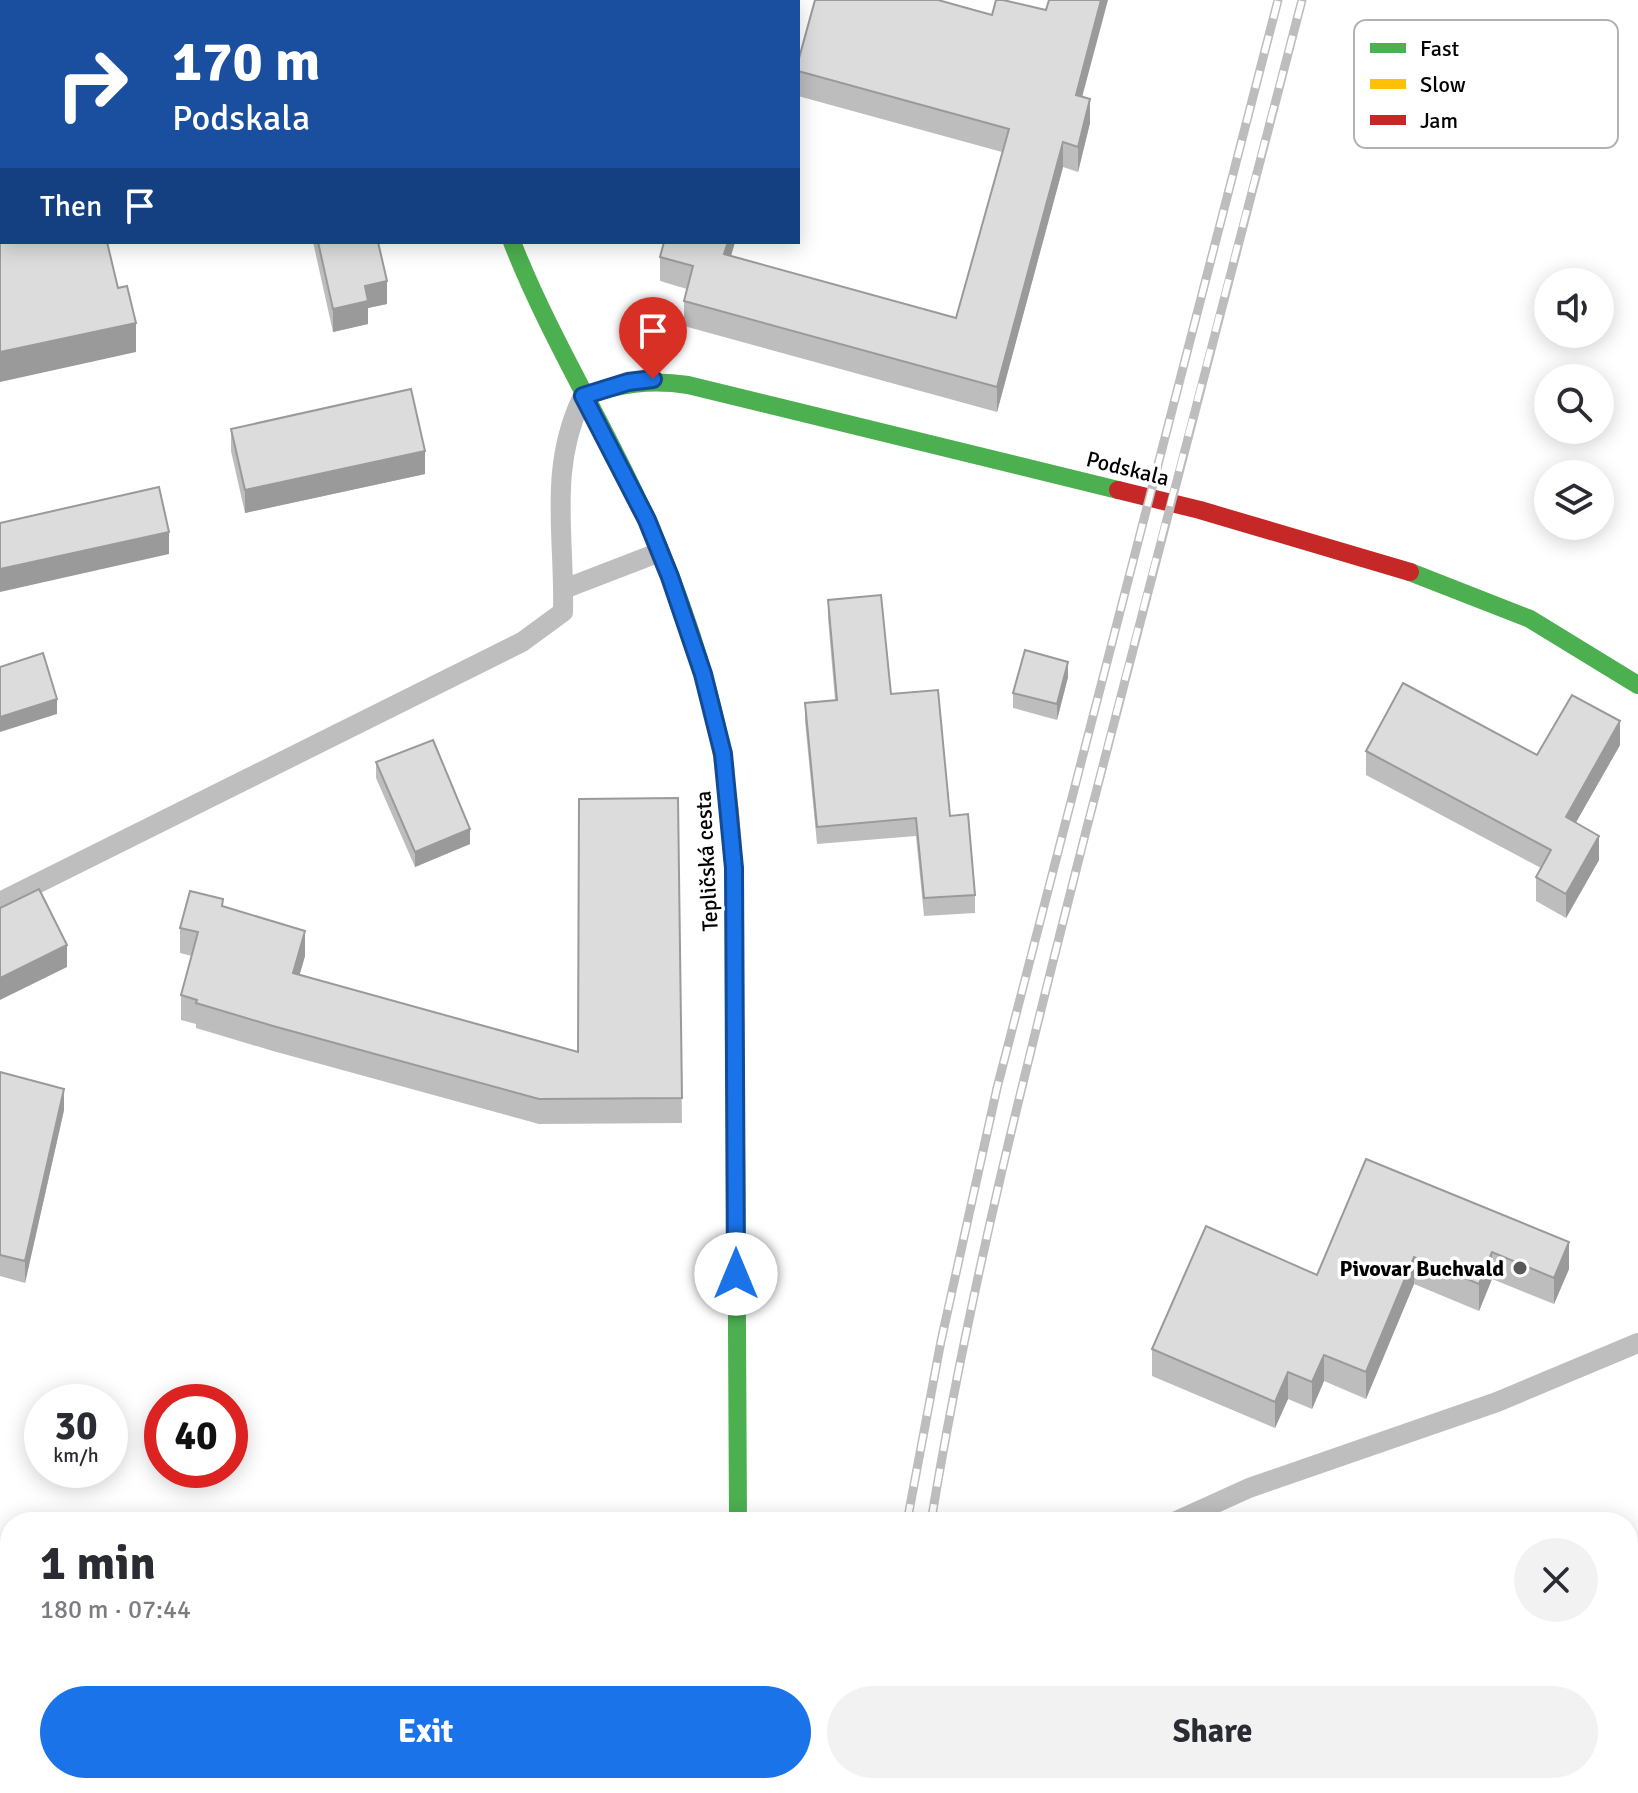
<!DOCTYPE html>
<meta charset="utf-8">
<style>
:root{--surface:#fff;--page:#f2f2f3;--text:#2b2b33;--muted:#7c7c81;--accent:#1a73e8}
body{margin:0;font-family:Signika,sans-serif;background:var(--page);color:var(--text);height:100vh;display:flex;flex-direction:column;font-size:30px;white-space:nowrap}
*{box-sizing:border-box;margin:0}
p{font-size:26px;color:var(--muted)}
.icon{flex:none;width:44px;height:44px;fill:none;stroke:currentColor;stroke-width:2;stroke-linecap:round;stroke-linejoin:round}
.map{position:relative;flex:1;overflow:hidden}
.side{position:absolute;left:0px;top:1512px;width:1638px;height:282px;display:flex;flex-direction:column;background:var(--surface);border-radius:32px 32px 0 0;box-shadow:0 4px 20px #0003}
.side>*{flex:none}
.top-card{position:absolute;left:0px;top:0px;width:800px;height:244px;box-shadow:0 4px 20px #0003;background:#1a4fa0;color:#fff;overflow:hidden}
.controls{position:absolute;left:1534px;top:268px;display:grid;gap:16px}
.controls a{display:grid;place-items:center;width:80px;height:80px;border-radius:50%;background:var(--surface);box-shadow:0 4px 20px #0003;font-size:40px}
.speed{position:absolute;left:24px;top:1384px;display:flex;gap:16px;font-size:40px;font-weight:700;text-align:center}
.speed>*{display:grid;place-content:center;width:104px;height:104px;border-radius:50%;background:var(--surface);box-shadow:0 4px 20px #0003;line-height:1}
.speed small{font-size:20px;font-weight:400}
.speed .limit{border:12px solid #d22;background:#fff;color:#111}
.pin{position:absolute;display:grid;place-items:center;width:68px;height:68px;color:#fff;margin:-82px -34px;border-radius:50% 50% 50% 0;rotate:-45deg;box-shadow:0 0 8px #0007}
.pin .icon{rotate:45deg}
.me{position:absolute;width:88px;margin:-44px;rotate:0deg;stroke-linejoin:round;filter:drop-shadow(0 0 6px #0008)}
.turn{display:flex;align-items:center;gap:28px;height:168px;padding:0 40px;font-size:36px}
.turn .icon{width:104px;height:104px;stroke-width:2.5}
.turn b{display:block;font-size:56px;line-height:68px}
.then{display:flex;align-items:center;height:76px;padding:0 40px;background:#0003;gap:16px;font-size:30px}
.round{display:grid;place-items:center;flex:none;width:84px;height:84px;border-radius:42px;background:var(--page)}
.overview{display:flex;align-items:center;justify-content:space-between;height:136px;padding:0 40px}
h1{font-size:48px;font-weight:700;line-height:60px}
.button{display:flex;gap:16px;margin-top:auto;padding:16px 40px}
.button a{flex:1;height:92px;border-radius:48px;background:var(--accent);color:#fff;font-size:32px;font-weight:700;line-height:92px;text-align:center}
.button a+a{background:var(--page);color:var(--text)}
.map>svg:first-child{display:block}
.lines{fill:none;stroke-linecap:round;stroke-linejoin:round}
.lane{stroke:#bebebe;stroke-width:20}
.fast{stroke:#4caf50;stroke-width:18}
.slow{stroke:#ffc107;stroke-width:18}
.jam{stroke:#c62828;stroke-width:18}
.rail-casing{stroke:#bdbdbd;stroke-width:9}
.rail{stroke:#fff;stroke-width:6;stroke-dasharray:18;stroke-linecap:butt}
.wall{fill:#bdbdbd}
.shaded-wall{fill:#9a9a9a}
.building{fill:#dcdcdc;stroke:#9a9a9a;stroke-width:2}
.route-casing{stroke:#114b97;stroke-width:20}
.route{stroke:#1a73e8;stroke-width:14}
.poi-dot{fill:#595959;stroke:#fff;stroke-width:3}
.labels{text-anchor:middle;stroke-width:7;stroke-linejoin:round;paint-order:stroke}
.street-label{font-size:22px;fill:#000;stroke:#fff}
.poi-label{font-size:22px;font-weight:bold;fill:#000;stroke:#fff;text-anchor:end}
.key{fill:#fff;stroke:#b2b2b2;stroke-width:2}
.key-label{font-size:22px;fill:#000}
</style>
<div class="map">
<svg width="1638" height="1793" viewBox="0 0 1638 1793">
<rect width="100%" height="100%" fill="#fff"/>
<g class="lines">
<g class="lane">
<polyline points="564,589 660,552"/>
<path d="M0,902L522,642L563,612C565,535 548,470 582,398"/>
<polyline points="1174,1522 1249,1488 1497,1402 1638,1343"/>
<polyline points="1061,1793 1063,1784"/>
</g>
<g class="fast">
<polyline points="460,0 460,2"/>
<path d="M512,242C550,339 606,427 648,522C678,590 703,663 719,736"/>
<path d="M583,396C619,384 650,379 688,385L1118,490"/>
<polyline points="1410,572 1530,619 1638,685"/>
<polyline points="736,1139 738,1522"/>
<polyline points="740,1784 740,1793"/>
</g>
<polyline class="slow" points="719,736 730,811 734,868 736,1139"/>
<polyline class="jam" points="1118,490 1200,510 1410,572"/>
<g class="rail-casing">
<g id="rail">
<polyline points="907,1522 941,1341 997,1088 1278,0"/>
<path d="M931,1522C969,1289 1028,1060 1086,831C1157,554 1229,277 1302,0"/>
<polyline points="872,1793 873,1784"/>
<polyline points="895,1793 896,1784"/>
</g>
</g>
<use href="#rail" class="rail"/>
</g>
<g class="wall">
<polygon points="798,62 1082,96 1090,123 1078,172 1063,167 997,412 684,326 684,301 687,289 660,281 660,257 664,242 735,242 731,256 956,318 1002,152 798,96"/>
<polygon points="313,242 378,242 387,304 368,308 368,324 333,332"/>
<polygon points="231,429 425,474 245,513 231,451"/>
<polygon points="828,600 891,694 950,816 975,895 975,913 924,916 916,836 817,844 805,721 805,703 835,700 828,618"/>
<polygon points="1068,677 1057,720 1013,708 1013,693"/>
<polygon points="1620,745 1576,822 1599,860 1566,918 1536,901 1536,877 1541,868 1366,775 1366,751 1537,755"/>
<polygon points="376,762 470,844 415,867 376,778"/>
<polygon points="678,798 682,1123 539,1124 273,1051 196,1028 196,1024 181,1020 181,995 192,956 180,953 180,928 223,907 305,956 299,975 578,1052"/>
<polygon points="0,1072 64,1110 25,1283 0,1276"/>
<polygon points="1366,1159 1569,1269 1554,1304 1492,1279 1479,1311 1414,1284 1366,1399 1324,1381 1312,1409 1288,1399 1275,1428 1152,1376 1152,1349 1317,1275"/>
</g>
<g class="shaded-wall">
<polygon points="1101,0 1108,0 1076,120 1076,95"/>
<polygon points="1090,99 1090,123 1078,172 1078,147"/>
<polygon points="1063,142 1063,167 997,412 997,387"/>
<polygon points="728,242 735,242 724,279 724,254"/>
<polygon points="387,281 387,304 368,308 368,324 333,332 333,309 365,286"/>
<polygon points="136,323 136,352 0,382 0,352"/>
<polygon points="425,451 425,474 245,513 245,490"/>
<polygon points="169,532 169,554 0,592 0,569"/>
<polygon points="1068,662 1068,677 1057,720 1057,704"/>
<polygon points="57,699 57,714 0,732 0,717"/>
<polygon points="1620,721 1620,745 1566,840 1566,817"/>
<polygon points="470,829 470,844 415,867 415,852"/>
<polygon points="1599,836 1599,860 1566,918 1566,894"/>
<polygon points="305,931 305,956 293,998 293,973"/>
<polygon points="67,945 67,967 0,1000 0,978"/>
<polygon points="64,1089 64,1110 25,1283 25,1261"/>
<polygon points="1569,1242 1569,1269 1554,1304 1554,1278"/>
<polygon points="1492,1252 1492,1279 1479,1311 1479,1284"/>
<polygon points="1414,1257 1414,1284 1366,1399 1366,1372"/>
<polygon points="1324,1355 1324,1381 1312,1409 1312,1382"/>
<polygon points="1288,1372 1288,1399 1275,1428 1275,1402"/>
</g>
<g class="building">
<polygon points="0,0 107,0 107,2 2,2 2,242 107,242 118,288 127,286 136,323 0,352"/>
<polygon points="629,0 682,0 682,2 620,2"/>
<polygon points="815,0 938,0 992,15 996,0 1003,0 1046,10 1049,0 1101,0 1076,95 1090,99 1078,147 1063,142 997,387 684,301 693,266 660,257 664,242 728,242 724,254 956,318 1009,129 798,71 798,62"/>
<polygon points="318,242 378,242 387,281 365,286 368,301 333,309"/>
<polygon points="411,389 425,451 245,490 231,429"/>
<polygon points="159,487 169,532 0,569 0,523"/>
<polygon points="881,595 891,694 938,690 950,816 968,814 975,895 924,898 916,818 817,827 805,703 837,700 828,600"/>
<polygon points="1025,650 1068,662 1057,704 1013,693"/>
<polygon points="43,653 57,699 0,717 0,667"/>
<polygon points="1403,683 1537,755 1572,695 1620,721 1566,817 1599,836 1566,894 1536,877 1551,850 1366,751"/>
<polygon points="433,740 470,829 415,852 376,762"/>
<polygon points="678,798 682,1098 539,1099 273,1026 196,1003 197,1000 181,995 198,932 180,928 190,891 223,899 222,906 305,931 293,973 578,1052 579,799"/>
<polygon points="39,889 67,945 0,978 0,908"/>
<polygon points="0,1072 64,1089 25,1261 0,1255"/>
<polygon points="1366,1159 1569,1242 1554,1278 1492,1252 1479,1284 1414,1257 1366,1372 1324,1355 1312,1382 1288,1372 1275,1402 1152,1349 1206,1226 1317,1275"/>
</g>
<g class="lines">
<g class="route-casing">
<polyline id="route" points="653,379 628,382 583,396 647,520 670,577 703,674 723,754 734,868 736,1274"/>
</g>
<use href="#route" class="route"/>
</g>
<circle class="poi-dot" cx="1520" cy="1268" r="8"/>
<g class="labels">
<g class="street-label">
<text transform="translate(1128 468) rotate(14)" y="8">Podskala</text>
<text transform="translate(706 861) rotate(-93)" y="8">Tepličská cesta</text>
</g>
<g class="poi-label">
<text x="1504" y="1276">Pivovar Buchvald</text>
</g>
</g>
<rect x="1354" y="20" width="264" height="128" rx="12" class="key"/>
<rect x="1370" y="43" width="36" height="10" fill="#4caf50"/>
<rect x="1370" y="79" width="36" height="10" fill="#ffc107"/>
<rect x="1370" y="115" width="36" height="10" fill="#c62828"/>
<g class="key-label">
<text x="1420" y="56">Fast</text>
<text x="1420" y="92">Slow</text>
<text x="1420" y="128">Jam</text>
</g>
</svg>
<div class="controls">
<a><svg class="icon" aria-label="sound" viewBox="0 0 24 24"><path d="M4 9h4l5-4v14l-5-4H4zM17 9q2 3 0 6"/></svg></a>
<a><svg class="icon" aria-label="search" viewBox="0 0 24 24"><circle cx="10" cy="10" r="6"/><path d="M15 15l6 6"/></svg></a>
<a><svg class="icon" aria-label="layers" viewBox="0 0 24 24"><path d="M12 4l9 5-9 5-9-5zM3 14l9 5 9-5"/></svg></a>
</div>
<div class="speed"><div>30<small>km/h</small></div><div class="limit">40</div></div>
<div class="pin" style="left:653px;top:379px;background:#d93025"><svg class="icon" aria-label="arrive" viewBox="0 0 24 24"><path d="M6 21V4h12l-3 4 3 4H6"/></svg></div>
<svg class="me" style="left:736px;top:1274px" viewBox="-20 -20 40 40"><circle r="19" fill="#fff"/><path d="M0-13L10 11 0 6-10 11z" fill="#1a73e8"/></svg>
<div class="top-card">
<div class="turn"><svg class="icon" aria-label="right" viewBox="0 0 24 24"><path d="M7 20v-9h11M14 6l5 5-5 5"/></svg><div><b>170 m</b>Podskala</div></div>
<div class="then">Then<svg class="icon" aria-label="arrive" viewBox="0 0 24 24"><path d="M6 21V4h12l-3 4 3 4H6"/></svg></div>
</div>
<section class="side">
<div class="overview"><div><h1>1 min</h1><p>180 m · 07:44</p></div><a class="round"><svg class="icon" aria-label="close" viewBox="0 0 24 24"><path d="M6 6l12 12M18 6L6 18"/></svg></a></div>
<div class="button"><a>Exit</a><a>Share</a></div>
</section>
</div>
